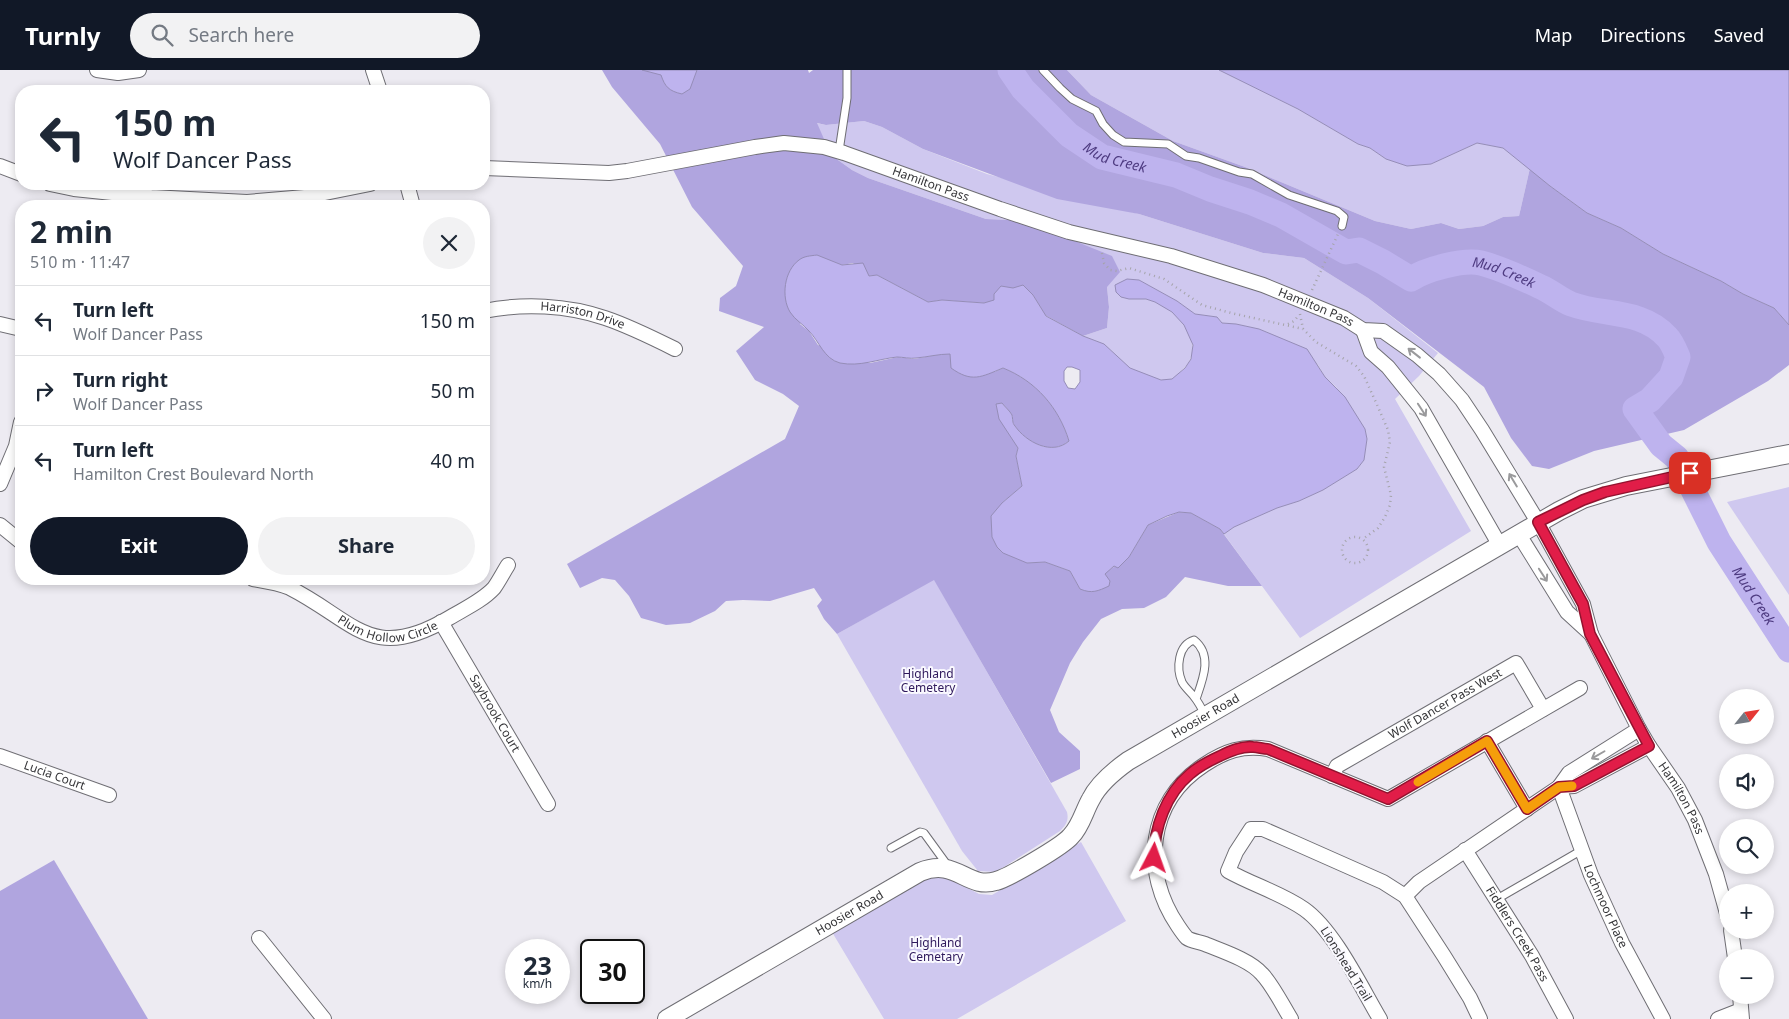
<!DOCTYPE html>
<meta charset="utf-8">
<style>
:root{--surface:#fff;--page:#f2f2f3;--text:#1f2937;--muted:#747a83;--line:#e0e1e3;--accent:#111827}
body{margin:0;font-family:"Noto Sans",sans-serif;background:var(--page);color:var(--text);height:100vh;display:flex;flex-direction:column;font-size:19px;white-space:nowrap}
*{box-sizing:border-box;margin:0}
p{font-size:16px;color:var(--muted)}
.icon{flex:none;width:28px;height:28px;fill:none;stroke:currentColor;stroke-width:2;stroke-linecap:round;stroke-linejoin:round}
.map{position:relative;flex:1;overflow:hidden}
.details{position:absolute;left:15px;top:130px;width:475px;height:385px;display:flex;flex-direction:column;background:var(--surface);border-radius:20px;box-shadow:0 2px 8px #0003}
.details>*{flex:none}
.hud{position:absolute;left:15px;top:15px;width:475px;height:105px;border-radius:20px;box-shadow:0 2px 8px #0003;background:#fff;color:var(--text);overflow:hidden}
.needle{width:32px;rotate:60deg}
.fabs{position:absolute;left:1719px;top:619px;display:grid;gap:10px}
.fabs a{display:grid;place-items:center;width:55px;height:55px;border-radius:50%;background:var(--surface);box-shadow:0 2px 8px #0003;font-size:25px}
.speed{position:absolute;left:505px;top:869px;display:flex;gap:10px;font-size:25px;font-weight:700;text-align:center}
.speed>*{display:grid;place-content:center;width:65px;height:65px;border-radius:50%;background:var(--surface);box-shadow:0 2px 8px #0003;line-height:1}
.speed small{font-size:12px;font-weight:400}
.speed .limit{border:2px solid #111;border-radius:8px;background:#fff;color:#111}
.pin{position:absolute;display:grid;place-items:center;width:42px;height:42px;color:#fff;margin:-21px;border-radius:10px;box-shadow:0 2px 8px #0006}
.me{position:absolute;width:55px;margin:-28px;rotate:4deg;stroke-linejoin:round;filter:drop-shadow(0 0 4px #0008)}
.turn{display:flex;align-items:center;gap:18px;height:105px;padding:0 15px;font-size:22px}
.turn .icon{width:65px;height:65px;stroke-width:2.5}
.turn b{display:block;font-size:35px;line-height:42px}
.round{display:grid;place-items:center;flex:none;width:52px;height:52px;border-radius:26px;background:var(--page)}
.headline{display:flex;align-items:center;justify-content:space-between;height:85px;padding:0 15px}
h1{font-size:30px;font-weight:700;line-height:38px}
.cta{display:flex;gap:10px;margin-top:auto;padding:10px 15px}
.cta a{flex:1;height:58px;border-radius:30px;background:var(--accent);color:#fff;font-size:20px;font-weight:700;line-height:58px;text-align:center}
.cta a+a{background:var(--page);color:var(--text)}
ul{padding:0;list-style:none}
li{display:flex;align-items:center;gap:15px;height:70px;padding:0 15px;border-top:1px solid var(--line)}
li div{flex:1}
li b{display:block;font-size:19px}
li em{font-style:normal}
header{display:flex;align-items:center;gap:30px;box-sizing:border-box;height:70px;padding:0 25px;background:var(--accent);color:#fff}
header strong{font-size:24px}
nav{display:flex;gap:28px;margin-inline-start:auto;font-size:18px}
.search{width:350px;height:45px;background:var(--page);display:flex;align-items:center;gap:12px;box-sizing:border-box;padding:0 18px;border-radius:28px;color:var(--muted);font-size:19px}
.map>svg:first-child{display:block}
.green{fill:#cfc8ef}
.forest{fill:#b0a5df}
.water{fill:#beb3ee;stroke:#958db7;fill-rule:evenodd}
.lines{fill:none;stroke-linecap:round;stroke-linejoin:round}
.river{stroke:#beb3ee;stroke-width:25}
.service-casing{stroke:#6f6e74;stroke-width:9}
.minor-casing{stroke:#6f6e74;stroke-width:16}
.tertiary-casing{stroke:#6f6e74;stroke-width:20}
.path{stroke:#a5a4aa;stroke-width:2.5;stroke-dasharray:1 4;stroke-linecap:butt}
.service{stroke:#fff;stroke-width:7}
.minor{stroke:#fff;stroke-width:14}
.tertiary{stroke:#fff;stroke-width:18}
.oneway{stroke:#9a9a9c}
.route-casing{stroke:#92132f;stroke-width:12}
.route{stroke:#e11d48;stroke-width:9}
.slow{stroke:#f59e0b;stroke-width:9}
.labels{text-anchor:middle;stroke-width:4;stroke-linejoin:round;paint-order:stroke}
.street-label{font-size:12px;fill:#353538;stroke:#faf9ff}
.park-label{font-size:12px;fill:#2f195c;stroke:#faf9ff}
.water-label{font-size:14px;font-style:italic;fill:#4e3b81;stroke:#faf9ff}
</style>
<header>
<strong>Turnly</strong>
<div class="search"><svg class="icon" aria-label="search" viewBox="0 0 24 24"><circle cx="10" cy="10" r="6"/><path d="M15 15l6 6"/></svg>Search here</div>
<nav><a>Map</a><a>Directions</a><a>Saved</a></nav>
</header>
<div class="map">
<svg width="1789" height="949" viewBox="0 0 1789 949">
<rect width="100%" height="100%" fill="#edebf2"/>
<g class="green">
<polygon points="1067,0 1219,0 1298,39 1358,74 1370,78 1386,89 1431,94 1477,73 1503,78 1530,98 1519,146 1503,147 1483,156 1459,159 1441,153 1411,159 1375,151 1245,97 1173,71 1091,25"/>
<path d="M864,51L882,57L923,79L987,104L1139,144L1263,183L1304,188L1368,228L1438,283L1419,306L1395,329L1471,461L1300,568L1224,464L1234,457L1277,438L1299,431L1323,420L1357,399L1364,390L1367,369L1365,359L1336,317L1325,307L1318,295L1274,266L1259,259L1236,254L1222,253L1217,247L1195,244L1177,231L1139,210L1127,209L1129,229C1138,228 1146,228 1155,232C1180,242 1208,277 1182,300C1178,304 1174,309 1170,310C1161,312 1138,303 1130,298C1120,292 1114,281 1104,275C1098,271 1090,269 1083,266L1107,258L1109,237L1107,217L1010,150L986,149L868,108L852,100L831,85L816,53L826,55Z"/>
<polygon points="1789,417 1789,525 1727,432"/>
<path d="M934,509L1067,742C1069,750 1066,755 1060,761L996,802L978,801L962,781L837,564Z"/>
<polygon points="1081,772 1126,851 957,949 884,949 832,862 931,804 943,805 979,824 992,825"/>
</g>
<g class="forest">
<path d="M602,0H808L809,3L813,0H1067L1091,25L1173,71L1245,97L1375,151L1411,159L1441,153L1459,159L1483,156L1503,147L1519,146L1530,98L1550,116L1587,143L1621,158L1663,184L1721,211L1743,224L1774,238L1789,255V295L1768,311L1684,360L1594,381L1549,399L1532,396L1511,368L1484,317L1368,228L1304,188L1263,183L1139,144L1057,129L923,79L882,57L864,51L826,55L817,53L831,85L852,100L868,108L986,149L1010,150L1040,157L1112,186L1120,202L1107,217L1109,237L1107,258L1083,266L1045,245L1033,225L984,233L942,230L928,232L877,205L869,206L853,193L842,195L829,191L800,254L809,261L818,275L870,293L898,287L914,289L942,284H950L994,302L1003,298C1036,311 1059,338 1069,371C1051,386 1026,372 1015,356C1012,353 1013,349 1012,345C1010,341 1005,337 1002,333L996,335L1018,378L1016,386L1022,416L1002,433L1027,493L1045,492L1070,501L1080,519L1129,487L1148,455L1179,442L1191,443L1220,459L1262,516H1228L1185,507L1166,527L1144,538L1122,539L1101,549L1083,572L1070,593L1050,640L1059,662L1080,681V699L1051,713L934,510L837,564L824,549L817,536L822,530L814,518L770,531L743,530L726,531L715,541L690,553L666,555L641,548L629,526L615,510L602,508L580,518L567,494L785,369L799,336L783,324L755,310L736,281L764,257L719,241L720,228L736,216L743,196L692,137L660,74L612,17Z"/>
<polygon points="54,790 148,949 0,949 0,821"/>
</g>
<g class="water">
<path d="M642,0H697L690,19L682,24C669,21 665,17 661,5Z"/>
<polygon points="1219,0 1789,0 1789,255 1774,238 1743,224 1721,211 1663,184 1621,158 1587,143 1550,116 1503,78 1477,73 1431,94 1407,96 1386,89 1370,78 1358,74 1298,39"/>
<path d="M817,185L842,195L863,193L869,206L877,205L928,232L942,230L984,233L994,230V224L1001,216L1013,218L1023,215L1033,225L1046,246L1083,266L1104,274L1130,298L1161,310L1172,309L1185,298L1191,289L1193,275L1184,255L1172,242L1155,232L1146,229H1129L1121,227L1116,222L1115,215L1127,209L1139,210L1177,231L1195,244L1217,247L1222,253L1236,254L1259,259L1307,279L1325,307L1345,327L1365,359L1367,369L1364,390L1357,399L1323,420L1299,431L1277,438L1234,457L1224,464L1220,459L1191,443L1179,442L1167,446L1148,455L1129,487L1118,498L1114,496L1105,504L1110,511L1109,516C1098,521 1092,524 1080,519L1070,501L1045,492L1027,493L1003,483L997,477L992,467L991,446L1002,433L1022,416L1016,386L1018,378L999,349L996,334L1002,333C1005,337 1010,341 1012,345C1013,349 1012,353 1015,356C1026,372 1052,386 1069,371C1059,338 1036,311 1003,298C981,307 972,313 951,298L950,284C938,284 928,287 916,288C910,289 903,287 897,287C878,289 860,297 840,293C824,289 819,271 809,261C803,254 795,250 790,242C781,227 784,201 799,190C804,186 810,186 817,185ZM1067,297H1072L1080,300V312L1075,319L1068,318L1064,311V301Z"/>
</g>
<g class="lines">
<path class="river" id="s1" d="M1010,0L1023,19L1069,65L1102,87L1176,105L1210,119L1250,132L1281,145L1346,182L1359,180L1383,192L1411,209C1426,199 1464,189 1481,193C1501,198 1522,208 1541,217C1552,222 1561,230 1571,234C1603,246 1642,239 1667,267C1672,272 1675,280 1678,287L1671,307L1650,330L1635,339L1661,375L1677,388L1719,472L1789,580"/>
<g class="service-casing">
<g id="service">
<polyline points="1043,0 1060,18 1072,29 1096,41 1103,54 1113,65 1124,72 1168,74 1186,86 1199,88 1239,102 1252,104 1289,125 1337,141 1344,147 1342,156"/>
<polyline points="839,81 847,28 847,0"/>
<path d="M1196,629C1203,609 1213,585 1194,570C1178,575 1176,598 1182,612C1185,618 1191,622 1195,628C1199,633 1202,639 1205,645"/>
<polyline points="891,778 920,762 924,763 948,796"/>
<polyline points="1497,829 1582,780"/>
</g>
</g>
<g class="minor-casing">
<g id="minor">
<polyline points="97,0 118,3 139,0"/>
<polyline points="373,0 380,21"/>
<polyline points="0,96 21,104"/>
<path id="s2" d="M484,98L609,103L627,101L755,77L784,73L824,77L844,83L1000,139L1069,162L1171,186L1263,215L1344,248L1363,260L1383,261L1417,285L1439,304L1462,330L1482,360L1538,452L1583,534L1591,564L1639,659L1649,676L1678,718L1695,750L1716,804L1728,847"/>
<polyline points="50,114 74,119 151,127 247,132 305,127 370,114"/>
<polyline points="407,114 413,136"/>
<path id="s3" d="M484,241C523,233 567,235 605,248C629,256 653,268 675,279"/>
<polyline points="0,254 21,259"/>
<polyline points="1363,260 1371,282 1388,297 1421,338 1499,474"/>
<polyline points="0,414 16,376 21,352"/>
<polyline points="0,455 21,472"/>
<polyline points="1518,463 1567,542 1591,564"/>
<path id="s4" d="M253,509C265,511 279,513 290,518C355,551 371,594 449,548C464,539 482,531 494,518C499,511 503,503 508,495"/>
<path id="s5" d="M441,552L548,734"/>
<polyline points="1487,671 1527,739"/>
<path id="s6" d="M0,686L109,725"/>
<path id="s7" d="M1332,706L1337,696L1516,593L1543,639"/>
<path id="s8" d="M1559,717L1591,805L1622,873L1663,949"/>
<polyline points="1559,717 1574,716 1649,676"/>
<path id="s9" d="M1465,780L1532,886L1566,949"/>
<polyline points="1405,826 1419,812 1559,717 1569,703 1639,659"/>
<polyline points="1731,860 1735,888"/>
<polyline points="259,868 324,949"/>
<polyline points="1740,925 1742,949"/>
<path d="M1291,949C1283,936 1272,914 1262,904C1250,890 1222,881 1205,874C1200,872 1191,871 1187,868C1184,865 1180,859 1178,856C1141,802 1147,732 1204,695C1225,681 1242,675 1268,679L1388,729L1580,618"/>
<path d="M1380,949C1361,917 1334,860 1304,839C1281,823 1253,815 1228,801L1236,782L1251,759H1263L1295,773L1383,812L1405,826L1444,886L1470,928L1480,949"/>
<polyline points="1718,949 1741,940"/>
</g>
</g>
<g class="tertiary-casing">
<g id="tertiary">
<path id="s10" d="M667,949L920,802C956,787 967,820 996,811C1008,808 1063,776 1071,766C1081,756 1084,741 1091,729C1099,713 1114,701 1128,691L1559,441L1583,429L1626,416L1789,384"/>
</g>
</g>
<g class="path">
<polyline points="1102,183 1104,193 1110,200 1117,201 1129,198 1164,209 1202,235 1231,243 1303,259 1316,272 1356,296 1364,306 1378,337 1388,360 1390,372 1384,397 1391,425 1390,435 1385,447 1378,458 1363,469"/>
<polyline points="1312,220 1338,164"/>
<polyline points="1300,244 1303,259"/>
<polyline points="1288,254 1294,251 1299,245"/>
<circle cx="1355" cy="480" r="13"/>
</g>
<use href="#service" class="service"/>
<use href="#minor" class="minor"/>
<use href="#tertiary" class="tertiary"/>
</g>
<defs><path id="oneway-shaft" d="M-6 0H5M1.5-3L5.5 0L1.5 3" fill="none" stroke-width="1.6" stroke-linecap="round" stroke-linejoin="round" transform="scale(1.25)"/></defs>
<g class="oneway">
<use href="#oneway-shaft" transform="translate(1414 283) rotate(-142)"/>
<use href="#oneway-shaft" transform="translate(1422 340) rotate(57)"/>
<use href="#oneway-shaft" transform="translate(1513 410) rotate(-121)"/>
<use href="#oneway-shaft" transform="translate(1543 505) rotate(57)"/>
<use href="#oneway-shaft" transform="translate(1598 685) rotate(150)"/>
</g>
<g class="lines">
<g class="route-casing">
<path id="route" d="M1154,788C1154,758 1166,724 1190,704C1198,697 1209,691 1220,686C1230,681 1241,676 1253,677C1258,677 1263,679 1268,679L1388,729L1487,671L1527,739L1559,717L1574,716L1649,676L1590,564L1583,534L1538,452L1583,430L1605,422L1690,403"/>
</g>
<use href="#route" class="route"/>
<polyline class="slow" points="1418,712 1487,671 1527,739 1559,717 1572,716"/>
</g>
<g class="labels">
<g class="street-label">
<text dy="4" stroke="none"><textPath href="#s2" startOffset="456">Hamilton Pass</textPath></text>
<text dy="4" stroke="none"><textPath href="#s2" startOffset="861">Hamilton Pass</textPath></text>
<text dy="4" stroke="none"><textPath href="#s3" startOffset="100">Harriston Drive</textPath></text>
<text dy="4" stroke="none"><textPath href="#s4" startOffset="148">Plum Hollow Circle</textPath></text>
<text dy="4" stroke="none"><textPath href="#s7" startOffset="136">Wolf Dancer Pass West</textPath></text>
<text dy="4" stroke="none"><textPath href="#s5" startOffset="106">Saybrook Court</textPath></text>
<text dy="4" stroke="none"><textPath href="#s10" startOffset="645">Hoosier Road</textPath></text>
<text dy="4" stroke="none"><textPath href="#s6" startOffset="58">Lucia Court</textPath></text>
<text dy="4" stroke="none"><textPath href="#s2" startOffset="1495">Hamilton Pass</textPath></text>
<text dy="4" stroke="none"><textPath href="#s8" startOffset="128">Lochmoor Place</textPath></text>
<text dy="4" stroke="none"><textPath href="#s10" startOffset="211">Hoosier Road</textPath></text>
<text dy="4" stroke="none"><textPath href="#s9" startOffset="99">Fiddlers Creek Pass</textPath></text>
<text transform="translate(1346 894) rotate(58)" y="4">Lionshead Trail</text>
</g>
<g class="park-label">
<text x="928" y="608">Highland<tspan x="928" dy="14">Cemetery</tspan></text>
<text x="936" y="877">Highland<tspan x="936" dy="14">Cemetary</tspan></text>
</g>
<g class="water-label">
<text dy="5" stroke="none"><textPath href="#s1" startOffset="140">Mud Creek</textPath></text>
<text dy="5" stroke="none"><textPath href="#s1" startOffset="561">Mud Creek</textPath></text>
<text dy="5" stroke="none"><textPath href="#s1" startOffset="1055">Mud Creek</textPath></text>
</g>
</g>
</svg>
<div class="fabs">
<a><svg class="needle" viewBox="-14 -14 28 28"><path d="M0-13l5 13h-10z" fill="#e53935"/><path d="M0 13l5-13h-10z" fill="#747a83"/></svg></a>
<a><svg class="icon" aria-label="sound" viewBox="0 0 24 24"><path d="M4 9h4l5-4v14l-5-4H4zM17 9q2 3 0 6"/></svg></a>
<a><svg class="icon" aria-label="search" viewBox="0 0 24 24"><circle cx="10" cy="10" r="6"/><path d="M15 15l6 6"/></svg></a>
<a>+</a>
<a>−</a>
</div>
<div class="speed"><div>23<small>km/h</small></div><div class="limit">30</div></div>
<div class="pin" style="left:1690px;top:403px;background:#d93025"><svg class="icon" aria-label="arrive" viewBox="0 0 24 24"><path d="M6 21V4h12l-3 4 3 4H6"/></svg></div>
<svg class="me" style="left:1154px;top:788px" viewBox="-20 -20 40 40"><path d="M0-17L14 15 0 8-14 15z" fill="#e11d48" stroke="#fff" stroke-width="4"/></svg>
<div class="hud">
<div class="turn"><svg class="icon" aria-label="left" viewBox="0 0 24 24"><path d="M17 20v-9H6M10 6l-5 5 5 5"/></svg><div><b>150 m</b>Wolf Dancer Pass</div></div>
</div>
<section class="details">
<div class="headline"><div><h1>2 min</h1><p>510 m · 11:47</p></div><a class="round"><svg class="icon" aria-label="close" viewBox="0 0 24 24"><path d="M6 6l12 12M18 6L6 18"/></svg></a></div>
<ul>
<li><svg class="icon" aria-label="left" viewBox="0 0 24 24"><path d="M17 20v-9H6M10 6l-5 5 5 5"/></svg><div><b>Turn left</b><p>Wolf Dancer Pass</p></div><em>150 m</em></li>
<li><svg class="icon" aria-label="right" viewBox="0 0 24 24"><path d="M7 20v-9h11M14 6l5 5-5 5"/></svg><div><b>Turn right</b><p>Wolf Dancer Pass</p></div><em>50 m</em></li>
<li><svg class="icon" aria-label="left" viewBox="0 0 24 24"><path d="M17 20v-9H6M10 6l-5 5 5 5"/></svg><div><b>Turn left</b><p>Hamilton Crest Boulevard North</p></div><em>40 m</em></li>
</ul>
<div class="cta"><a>Exit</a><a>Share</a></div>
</section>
</div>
